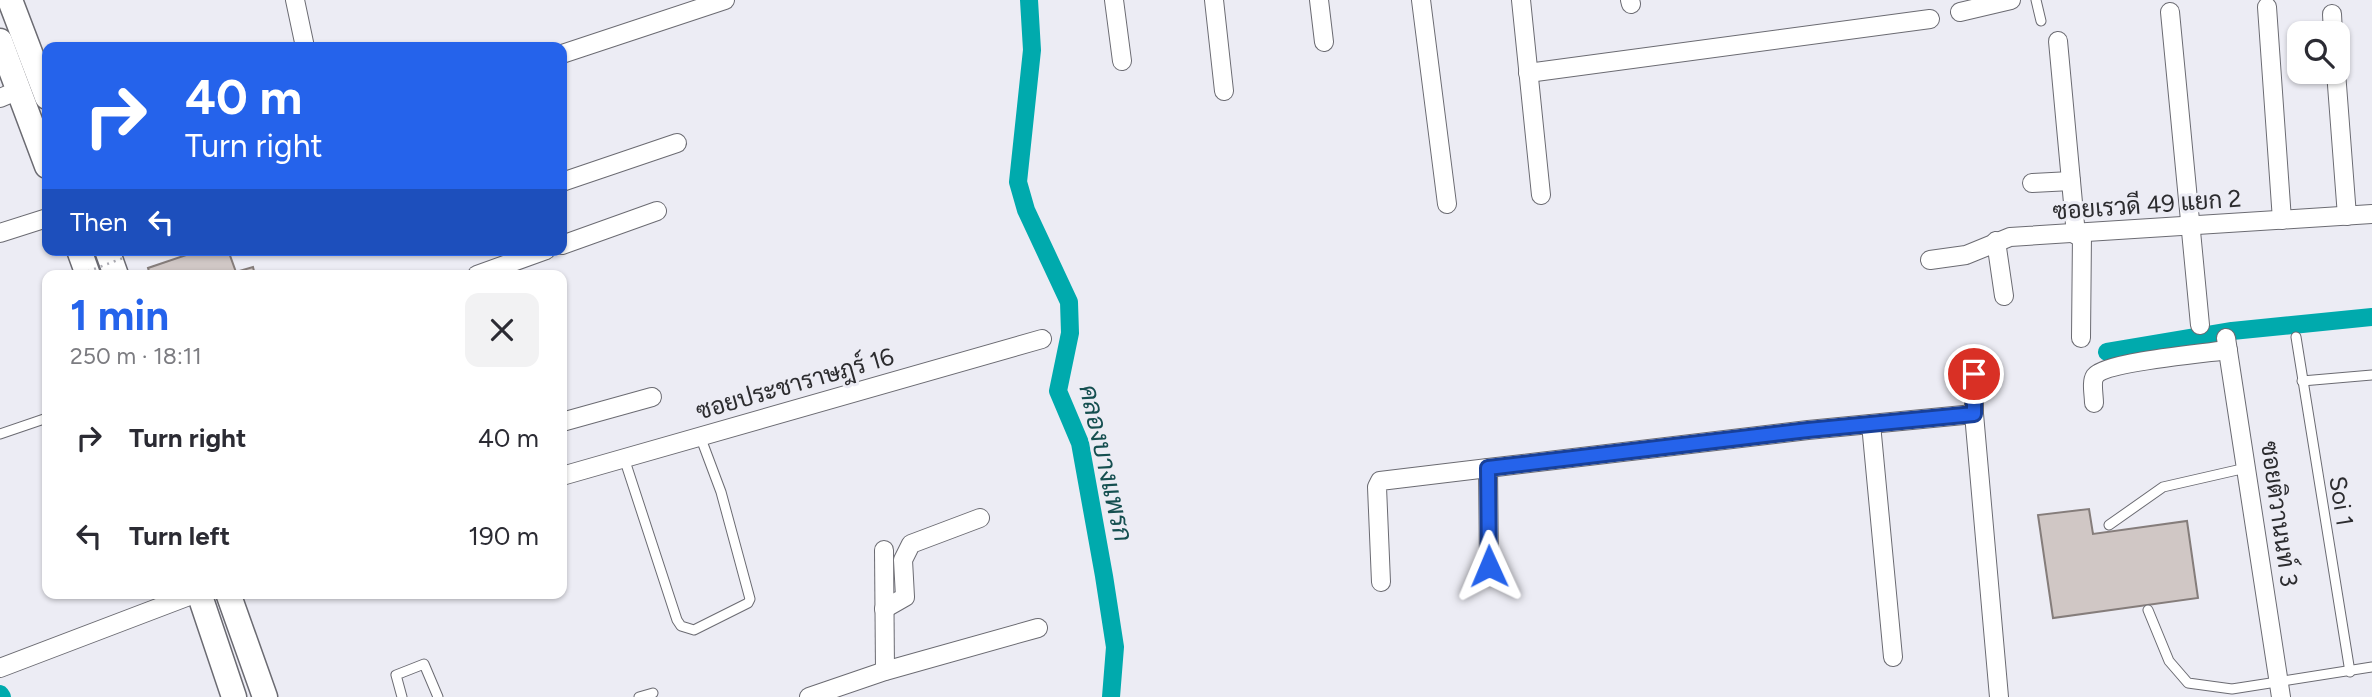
<!DOCTYPE html>
<meta charset="utf-8">
<style>
:root{--surface:#fff;--page:#f2f2f3;--text:#2b2b33;--muted:#7c7c81;--accent:#2563eb}
body{margin:0;font-family:Figtree,Sarabun,sans-serif;background:var(--page);color:var(--text);height:100vh;display:flex;flex-direction:column;font-size:26px;white-space:nowrap}
*{box-sizing:border-box;margin:0}
p{font-size:23px;color:var(--muted)}
.icon{flex:none;width:38px;height:38px;fill:none;stroke:currentColor;stroke-width:2;stroke-linecap:round;stroke-linejoin:round}
.map{position:relative;flex:1;overflow:hidden}
.details{position:absolute;left:42px;top:270px;width:525px;height:329px;display:flex;flex-direction:column;background:var(--surface);border-radius:14px;box-shadow:0 2px 5px #0004}
.details>*{flex:none}
.banner{position:absolute;left:42px;top:42px;width:525px;height:214px;border-radius:14px;box-shadow:0 2px 5px #0004;background:#2563eb;color:#fff;overflow:hidden}
.controls{position:absolute;left:2287px;top:21px;display:grid;gap:14px}
.controls a{display:grid;place-items:center;width:63px;height:63px;border-radius:14px;background:var(--surface);box-shadow:0 2px 5px #0004;font-size:35px}
.pin{position:absolute;display:grid;place-items:center;width:60px;height:60px;color:#fff;margin:-30px;border:4px solid #fff;border-radius:50%;box-shadow:0 2px 7px #0007}
.me{position:absolute;width:77px;margin:-38px;rotate:359deg;stroke-linejoin:round;filter:drop-shadow(0 0 5px #0008)}
.turn{display:flex;align-items:center;gap:24px;height:147px;padding:0 28px;font-size:32px}
.turn .icon{width:91px;height:91px;stroke-width:2.5}
.turn b{display:block;font-size:49px;line-height:60px}
.then{display:flex;align-items:center;height:66px;padding:0 28px;background:#0003;gap:14px;font-size:26px}
.round{display:grid;place-items:center;flex:none;width:74px;height:74px;border-radius:14px;background:var(--page)}
.head{display:flex;align-items:center;justify-content:space-between;height:119px;padding:0 28px}
h1{font-size:42px;font-weight:700;line-height:52px;color:var(--accent)}
ul{padding:0;list-style:none}
li{display:flex;align-items:center;gap:21px;height:98px;padding:0 28px}
li div{flex:1}
li b{display:block;font-size:26px}
li em{font-style:normal}
.map>svg:first-child{display:block}
.lines{fill:none;stroke-linecap:round;stroke-linejoin:round}
.canal{stroke:#00aaad;stroke-width:18}
.building{fill:#d0c7c5;stroke:#857d7b;stroke-width:2}
.lane-casing{stroke:#6b6b72;stroke-width:11}
.street-casing{stroke:#6b6b72;stroke-width:20}
.secondary-casing{stroke:#6b6b72;stroke-width:27}
.lane{stroke:#fff;stroke-width:9}
.street{stroke:#fff;stroke-width:18}
.secondary{stroke:#fff;stroke-width:24}
.path-bridge{stroke:#adadb4;stroke-width:2.5;stroke-dasharray:2 5;stroke-linecap:butt}
.route-casing{stroke:#184099;stroke-width:18}
.route{stroke:#2563eb;stroke-width:12}
.labels{text-anchor:middle;stroke-width:6;stroke-linejoin:round;paint-order:stroke}
.street-label{font-size:24px;fill:#2c2c2f;stroke:#ececf4}
.water-label{font-size:26px;font-style:italic;fill:#154f50;stroke:#ececf4}
</style>
<div class="map">
<svg width="2372" height="697" viewBox="0 0 2372 697">
<rect width="100%" height="100%" fill="#ececf4"/>
<g class="lines">
<g class="canal">
<polyline points="1029,0 1032,50 1018,182 1026,210 1069,302 1070,333 1058,391 1080,443 1104,576 1115,647 1111,697"/>
<polyline points="2107,352 2232,331 2372,317"/>
<polyline points="0,694 2,697"/>
</g>
</g>
<g class="building">
<polygon points="201,250 228,250 236,272 253,267 255,275 150,275 148,268"/>
<polygon points="2089,509 2093,534 2187,521 2198,598 2053,618 2038,515"/>
</g>
<g class="lines">
<g class="lane-casing">
<g id="lane">
<polyline points="2036,0 2041,21"/>
<polyline points="2296,337 2350,672"/>
<polyline points="2302,381 2372,375"/>
<polyline points="0,434 47,418"/>
<polyline points="624,458 677,620 681,626 694,630 748,603 750,599 721,492 700,436"/>
<polyline points="2109,525 2163,487 2246,468"/>
<polyline points="2148,610 2169,661 2188,683 2232,689 2372,667"/>
<polyline points="402,697 396,675 424,664 438,697"/>
<polyline points="639,697 653,693"/>
</g>
</g>
<g class="street-casing">
<g id="street">
<polyline points="295,0 305,47"/>
<polyline points="1114,0 1122,61"/>
<polyline points="1214,0 1224,91"/>
<polyline points="1319,0 1324,42"/>
<polyline points="1421,0 1447,204"/>
<polyline points="1521,0 1541,195"/>
<polyline points="1630,0 1631,4"/>
<polyline points="2267,7 2282,220"/>
<polyline points="1960,12 2011,0"/>
<polyline points="2170,12 2200,325"/>
<polyline points="2332,14 2333,33"/>
<polyline points="2058,41 2076,235"/>
<polyline points="562,54 725,0"/>
<polyline points="2336,72 2347,216"/>
<polyline points="1528,73 1930,19"/>
<polyline points="0,98 19,90"/>
<polyline points="562,182 677,143"/>
<polyline points="2032,183 2071,181"/>
<polyline points="0,233 47,218"/>
<polyline points="1996,241 2004,296"/>
<polyline points="562,245 657,211"/>
<polyline points="1930,260 1966,255 2010,237 2372,214"/>
<polyline points="477,275 546,250"/>
<polyline points="2081,338 2082,234"/>
<polyline points="2226,338 2281,697"/>
<polyline points="1974,374 1974,414 1999,697"/>
<path d="M2094,403C2094,395 2091,382 2095,376C2105,362 2207,353 2228,350"/>
<polyline points="562,422 652,397"/>
<polyline points="1871,424 1893,657"/>
<polyline points="562,476 1042,339"/>
<polyline points="884,550 885,671"/>
<polyline points="1489,566 1488,468 1808,430 1974,414"/>
<polyline points="1381,582 1377,487 1380,481 1488,468"/>
<polyline points="884,609 905,597 903,560 911,544 980,518"/>
<polyline points="0,668 197,593"/>
<polyline points="809,697 885,671 1038,628"/>
</g>
</g>
<g class="secondary-casing">
<g id="secondary">
<polyline points="10,0 47,97"/>
<polyline points="0,41 47,166"/>
<polyline points="79,250 88,275"/>
<polyline points="107,250 116,275"/>
<polyline points="199,593 234,697"/>
<polyline points="228,593 265,697"/>
</g>
</g>
<use href="#lane" class="lane"/>
<use href="#street" class="street"/>
<use href="#secondary" class="secondary"/>
<polyline class="path-bridge" points="81,274 123,258"/>
</g>
<g class="lines">
<g class="route-casing">
<polyline id="route" points="1489,566 1488,468 1808,430 1974,414 1974,374"/>
</g>
<use href="#route" class="route"/>
</g>
<g class="labels">
<g class="street-label">
<text transform="translate(2147 205) rotate(-4)" y="8">ซอยเรวดี 49 แยก 2</text>
<text transform="translate(795 384) rotate(-16)" y="8">ซอยประชาราษฎร์ 16</text>
<text transform="translate(2341 501) rotate(81)" y="8">Soi 1</text>
<text transform="translate(2279 514) rotate(82)" y="8">ซอยติวานนท์ 3</text>
</g>
<g class="water-label">
<text transform="translate(1106 463) rotate(77)" y="9">คลองบางแพรก</text>
</g>
</g>
</svg>
<div class="controls">
<a><svg class="icon" aria-label="search" viewBox="0 0 24 24"><circle cx="10" cy="10" r="6"/><path d="M15 15l6 6"/></svg></a>
</div>
<div class="pin" style="left:1974px;top:374px;background:#d93025"><svg class="icon" aria-label="arrive" viewBox="0 0 24 24"><path d="M6 21V4h12l-3 4 3 4H6"/></svg></div>
<svg class="me" style="left:1489px;top:566px" viewBox="-20 -20 40 40"><path d="M0-17L14 15 0 8-14 15z" fill="#2563eb" stroke="#fff" stroke-width="4"/></svg>
<div class="banner">
<div class="turn"><svg class="icon" aria-label="right" viewBox="0 0 24 24"><path d="M7 20v-9h11M14 6l5 5-5 5"/></svg><div><b>40 m</b>Turn right</div></div>
<div class="then">Then<svg class="icon" aria-label="left" viewBox="0 0 24 24"><path d="M17 20v-9H6M10 6l-5 5 5 5"/></svg></div>
</div>
<section class="details">
<div class="head"><div><h1>1 min</h1><p>250 m · 18:11</p></div><a class="round"><svg class="icon" aria-label="close" viewBox="0 0 24 24"><path d="M6 6l12 12M18 6L6 18"/></svg></a></div>
<ul>
<li><svg class="icon" aria-label="right" viewBox="0 0 24 24"><path d="M7 20v-9h11M14 6l5 5-5 5"/></svg><div><b>Turn right</b></div><em>40 m</em></li>
<li><svg class="icon" aria-label="left" viewBox="0 0 24 24"><path d="M17 20v-9H6M10 6l-5 5 5 5"/></svg><div><b>Turn left</b></div><em>190 m</em></li>
</ul>
</section>
</div>
